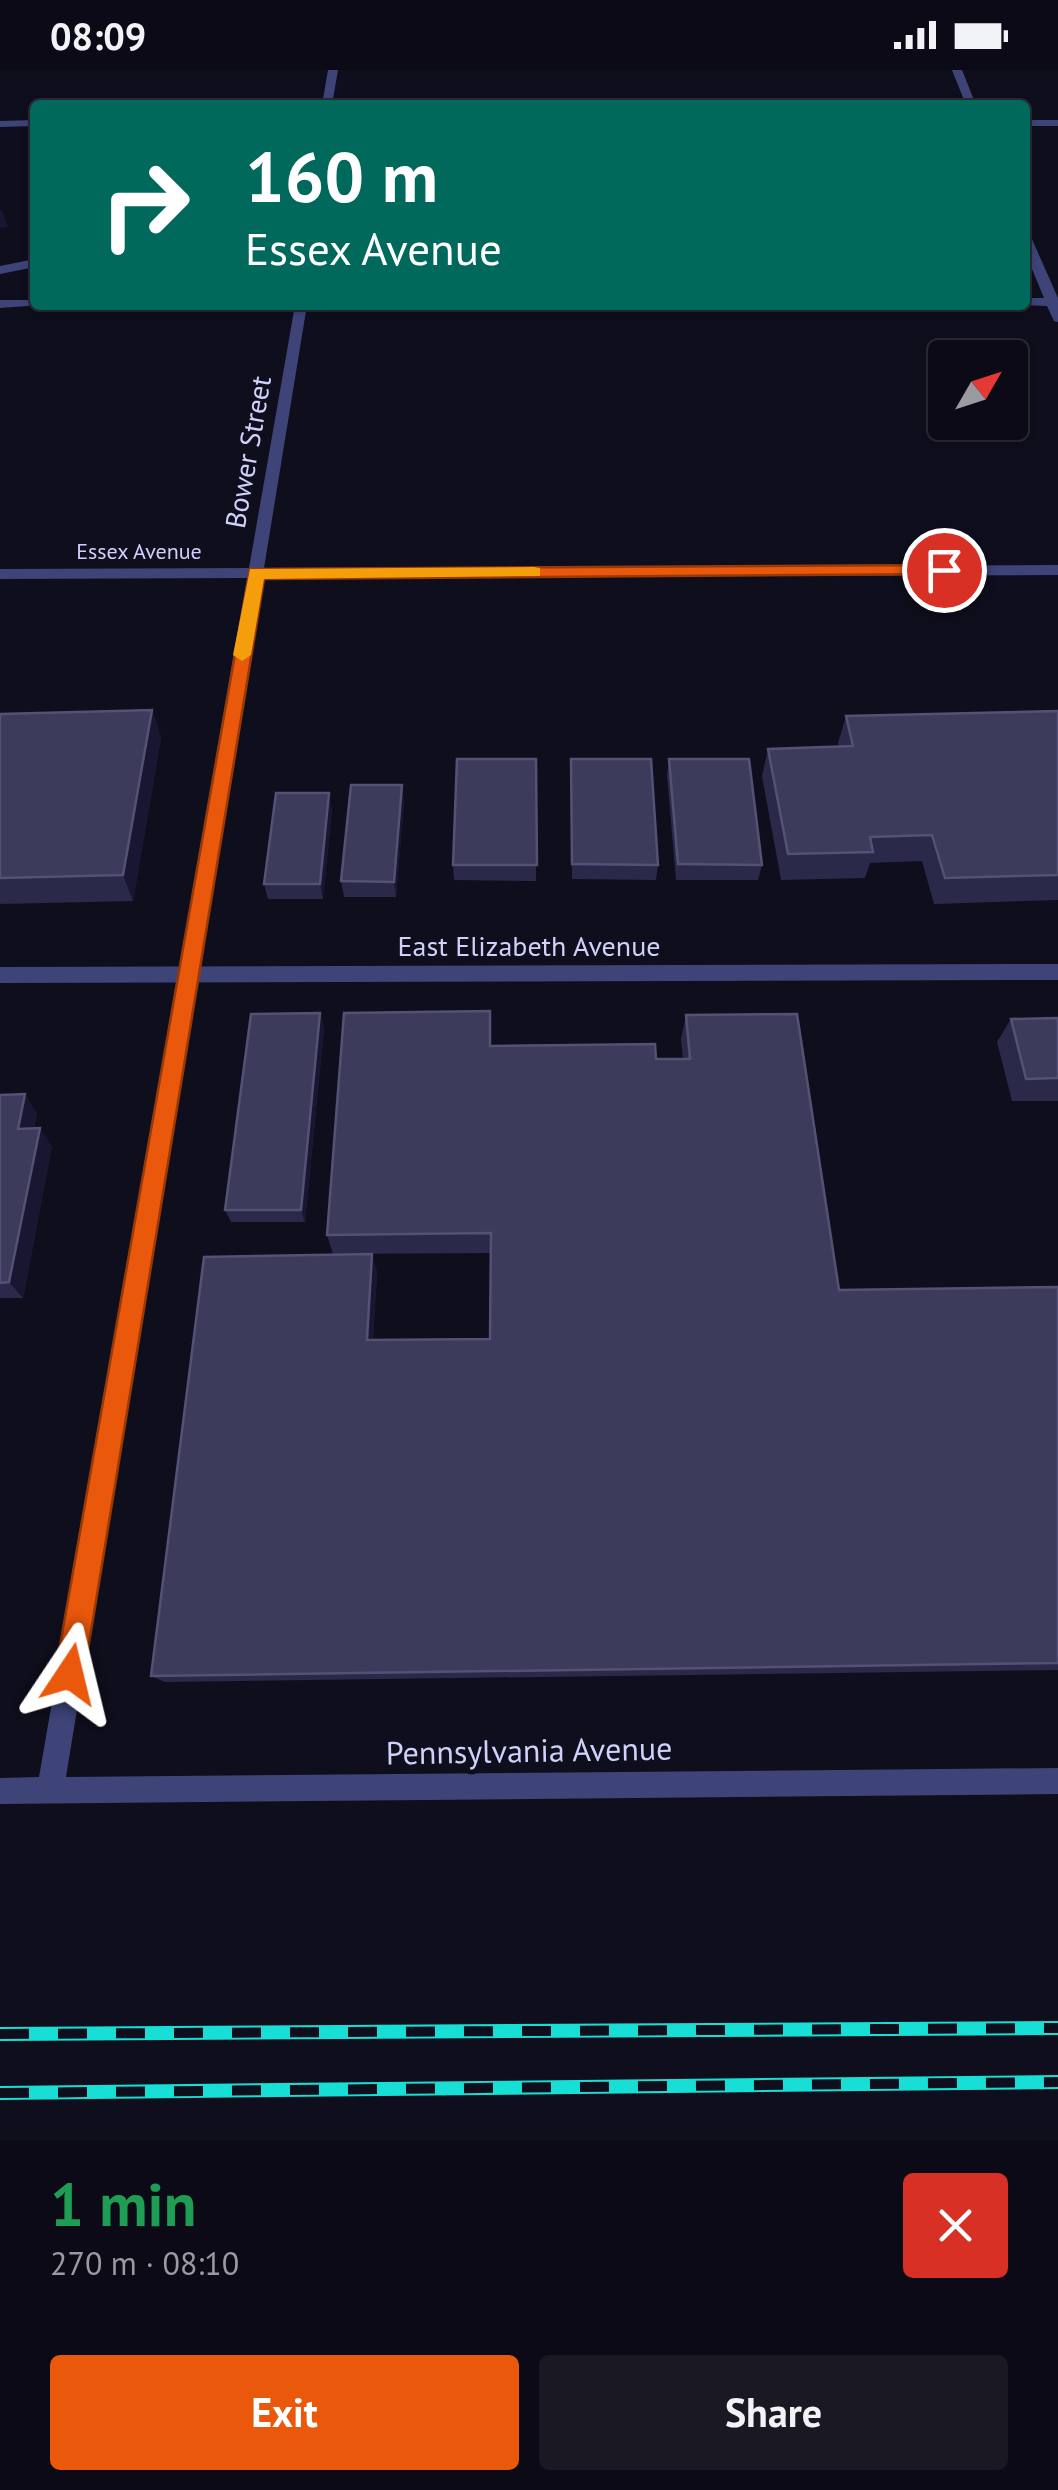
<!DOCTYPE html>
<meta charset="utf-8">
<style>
:root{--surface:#0b0a16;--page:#191823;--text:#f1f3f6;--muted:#9a9aa1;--line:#2b2b35;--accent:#ea580c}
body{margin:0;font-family:"PT Sans",sans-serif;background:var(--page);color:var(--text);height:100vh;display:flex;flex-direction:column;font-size:38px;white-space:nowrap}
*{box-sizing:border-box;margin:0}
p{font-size:32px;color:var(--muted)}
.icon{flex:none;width:55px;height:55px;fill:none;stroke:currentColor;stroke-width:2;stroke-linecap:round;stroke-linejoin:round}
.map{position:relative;height:2070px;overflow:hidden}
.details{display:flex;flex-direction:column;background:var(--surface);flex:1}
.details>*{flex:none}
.top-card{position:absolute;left:30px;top:30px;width:1000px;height:210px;border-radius:10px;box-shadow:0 2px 8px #0004,0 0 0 2px var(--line);background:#00695c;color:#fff;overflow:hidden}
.needle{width:65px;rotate:51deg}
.tools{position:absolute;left:928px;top:270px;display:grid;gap:20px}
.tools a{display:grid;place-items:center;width:100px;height:100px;border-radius:10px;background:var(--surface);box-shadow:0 2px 8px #0004,0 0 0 2px var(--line);font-size:50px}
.pin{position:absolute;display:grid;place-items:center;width:85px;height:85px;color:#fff;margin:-42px;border:5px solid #fff;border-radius:50%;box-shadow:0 2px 10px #0007}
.me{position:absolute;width:110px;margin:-55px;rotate:10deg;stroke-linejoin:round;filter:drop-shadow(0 0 8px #0008)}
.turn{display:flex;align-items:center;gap:35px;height:210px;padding:0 50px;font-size:45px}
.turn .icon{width:130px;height:130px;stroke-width:2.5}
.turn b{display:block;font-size:70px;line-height:85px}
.round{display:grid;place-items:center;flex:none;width:105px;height:105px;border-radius:10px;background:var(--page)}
.summary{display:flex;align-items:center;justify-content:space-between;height:170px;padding:0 50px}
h1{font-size:60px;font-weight:700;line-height:75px;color:#1e9e55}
.button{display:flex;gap:20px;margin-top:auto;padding:20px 50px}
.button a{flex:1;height:115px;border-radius:10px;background:var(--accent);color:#fff;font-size:40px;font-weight:700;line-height:115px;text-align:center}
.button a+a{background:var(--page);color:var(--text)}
.status{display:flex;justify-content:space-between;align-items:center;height:70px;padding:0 50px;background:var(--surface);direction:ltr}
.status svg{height:28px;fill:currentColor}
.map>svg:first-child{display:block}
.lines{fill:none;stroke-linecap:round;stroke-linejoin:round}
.minor{fill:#3e4478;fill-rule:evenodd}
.tertiary{fill:#3e4478;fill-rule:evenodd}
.rail-casing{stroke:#17dfd6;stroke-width:14}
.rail{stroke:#0f0e1d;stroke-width:10;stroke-dasharray:29;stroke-linecap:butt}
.wall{fill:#2a2949}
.shaded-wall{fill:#181630}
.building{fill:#3c3b5c;stroke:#535275;stroke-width:2.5}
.route{fill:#ea580c;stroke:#983908;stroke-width:2.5}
.slow{fill:#f59e0b}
.labels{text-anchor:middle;stroke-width:10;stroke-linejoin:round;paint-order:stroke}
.far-street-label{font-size:22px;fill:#cfd1fa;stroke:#0f0e1d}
.street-label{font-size:28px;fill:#cfd1fa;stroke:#0f0e1d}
.near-street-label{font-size:32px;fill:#cfd1fa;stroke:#0f0e1d}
</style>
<div class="status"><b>08:09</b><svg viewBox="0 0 49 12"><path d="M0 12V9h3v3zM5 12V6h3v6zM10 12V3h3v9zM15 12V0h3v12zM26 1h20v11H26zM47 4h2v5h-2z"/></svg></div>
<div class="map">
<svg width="1058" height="2070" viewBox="0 0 1058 2070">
<rect width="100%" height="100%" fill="#0f0e1d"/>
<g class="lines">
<g class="minor">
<polygon points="328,0 338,0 332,35 322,35"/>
<polygon points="952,0 962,0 976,35 966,35"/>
<polygon points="35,50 35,56 0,57 0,51"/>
<rect x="1025" y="50" width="33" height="6"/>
<polygon points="1025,163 1031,167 1058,228 1058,252 1054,251 1047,236 1022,235 1025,235 1025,228 1044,228 1025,182"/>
<polygon points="35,189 35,197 0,204 0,196"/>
<polygon points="0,230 35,230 35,235 41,235 0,238"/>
<polygon points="295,235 307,235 264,498 1058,495 1058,505 262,508 66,1707 1058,1698 1058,1724 0,1734 0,1708 39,1707 247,508 0,509 0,499 249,498"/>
</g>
<polygon class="tertiary" points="1058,894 1058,910 0,913 0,897"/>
<g class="rail-casing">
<g id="rail">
<polyline points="0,1964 1058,1958"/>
<polyline points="0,2023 1058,2012"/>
</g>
</g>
<use href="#rail" class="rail"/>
</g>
<g class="wall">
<polygon points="152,640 161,668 133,831 0,834 0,644"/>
<polygon points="1058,641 1058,830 934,834 922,791 870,793 865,808 781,810 762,706 768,679 839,677 838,673 846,646"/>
<polygon points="536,689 536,811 454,810 453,795"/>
<polygon points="571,689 658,795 656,810 572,809"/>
<polygon points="669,689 762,795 758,810 676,810 667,705"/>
<polygon points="404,731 396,827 344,827 341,811"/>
<polygon points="332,739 323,829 268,829 264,814"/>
<polygon points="320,943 324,958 305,1152 231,1152 225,1140"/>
<polygon points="686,945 839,1220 1058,1217 1058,1600 165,1612 151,1606 372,1184 377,1203 373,1270 490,1269 491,1183 333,1184 327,1165 491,976 656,989 683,989 681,969"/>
<polygon points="1058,948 1058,1031 1012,1031 997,972 1011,949"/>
<polygon points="0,1025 37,1043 34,1058 52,1076 23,1228 0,1228"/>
</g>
<g class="shaded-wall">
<polygon points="0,140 2,140 8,157 0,158"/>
<polygon points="152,640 161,668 133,831 123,805"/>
<polygon points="402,715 404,731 396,827 394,812"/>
<polygon points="329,723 332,739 323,829 320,814"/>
<polygon points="320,943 324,958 305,1152 301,1140"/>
<polygon points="25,1024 37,1043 30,1077 18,1059"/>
<polygon points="40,1058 52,1076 23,1228 9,1212"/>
<polygon points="372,1184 377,1203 372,1287 367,1270"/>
</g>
<g class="building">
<polygon points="152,640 123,805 0,808 0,644"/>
<polygon points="1058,641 1058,805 945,808 932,765 870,767 873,782 788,784 768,679 853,676 846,646"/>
<polygon points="457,689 536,689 537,795 453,795"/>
<polygon points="571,689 651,689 658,795 572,794"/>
<polygon points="669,689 749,689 762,795 678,794"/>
<polygon points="351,715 402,715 394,812 341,811"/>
<polygon points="276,723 329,723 320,814 264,814"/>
<polygon points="490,941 490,976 655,974 656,989 690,989 686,945 797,944 839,1220 1058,1217 1058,1593 151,1606 204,1187 372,1184 367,1270 490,1269 491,1163 327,1165 344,943"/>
<polygon points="320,943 301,1140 225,1140 251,944"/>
<polygon points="1058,948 1058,1008 1026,1009 1011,949"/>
<polygon points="25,1024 18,1059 40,1058 9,1212 0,1213 0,1025"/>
</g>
<polygon class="route" points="944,495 950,497 950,504 264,509 84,1604 80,1614 70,1619 59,1614 55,1604 250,499"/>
<polygon class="slow" points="534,497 540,498 540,506 264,509 251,585 242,591 233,585 250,499"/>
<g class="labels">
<g class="far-street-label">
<text x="139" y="489">Essex Avenue</text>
</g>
<g class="street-label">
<text transform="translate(248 382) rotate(-80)" y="10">Bower Street</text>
<text x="529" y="886">East Elizabeth Avenue</text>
</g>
<g class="near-street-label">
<text transform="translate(529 1681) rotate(-1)" y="11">Pennsylvania Avenue</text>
</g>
</g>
</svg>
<div class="tools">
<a><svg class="needle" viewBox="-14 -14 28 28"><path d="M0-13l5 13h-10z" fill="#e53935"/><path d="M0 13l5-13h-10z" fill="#9a9aa1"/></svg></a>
</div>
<div class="pin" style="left:944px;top:500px;background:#d93025"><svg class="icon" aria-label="arrive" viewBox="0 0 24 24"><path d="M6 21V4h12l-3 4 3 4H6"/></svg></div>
<svg class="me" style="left:70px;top:1604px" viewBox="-20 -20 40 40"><path d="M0-17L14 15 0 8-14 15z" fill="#ea580c" stroke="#fff" stroke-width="4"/></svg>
<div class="top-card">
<div class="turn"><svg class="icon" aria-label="right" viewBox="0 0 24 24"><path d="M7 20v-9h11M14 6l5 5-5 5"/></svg><div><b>160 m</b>Essex Avenue</div></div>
</div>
</div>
<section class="details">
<div class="summary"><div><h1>1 min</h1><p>270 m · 08:10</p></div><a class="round" style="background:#d93025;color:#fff"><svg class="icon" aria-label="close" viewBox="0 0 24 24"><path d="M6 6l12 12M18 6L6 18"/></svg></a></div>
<div class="button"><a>Exit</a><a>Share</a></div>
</section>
